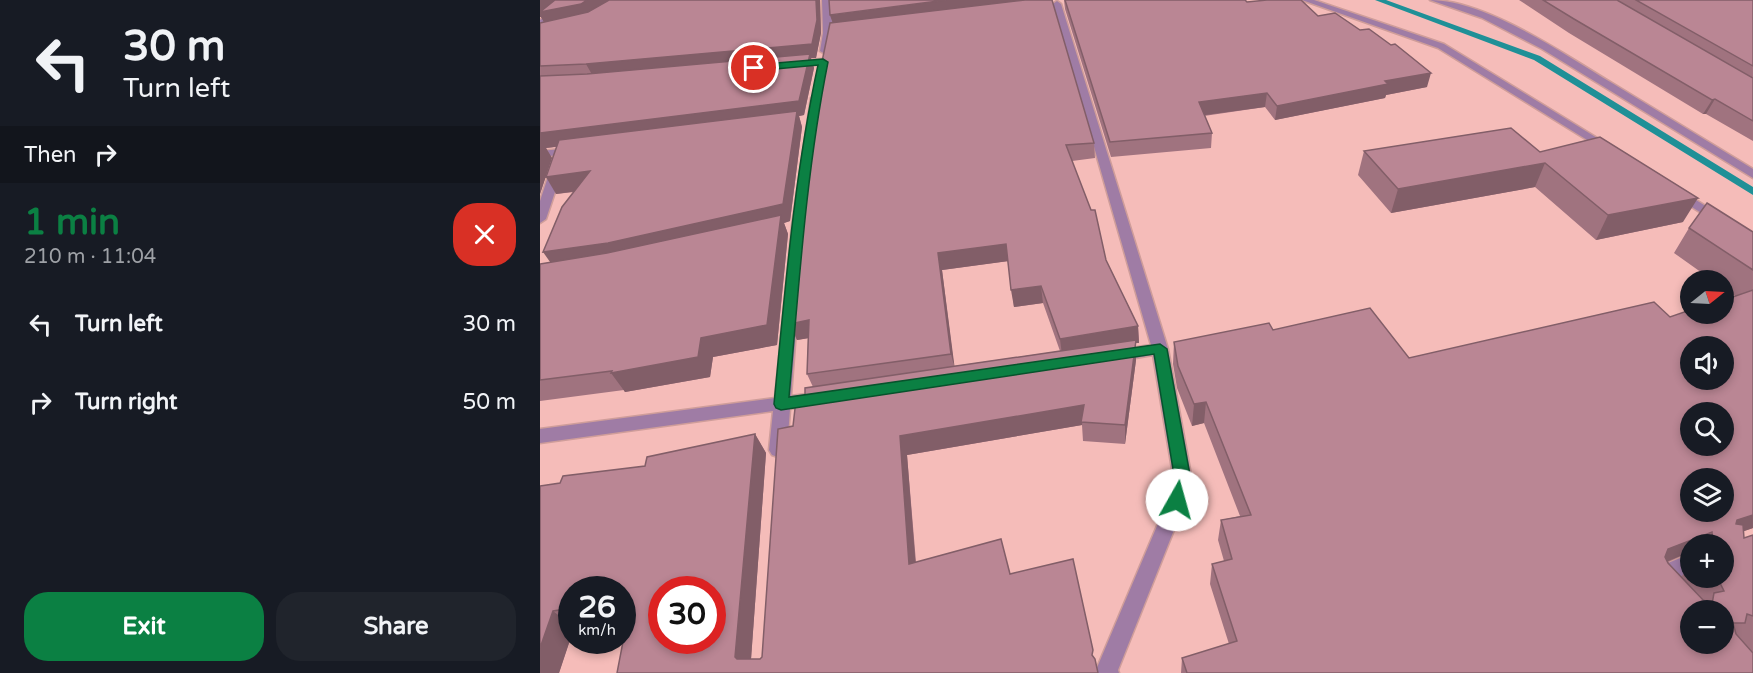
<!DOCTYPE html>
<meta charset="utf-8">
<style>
:root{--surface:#171b24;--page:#20242c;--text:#f1f3f6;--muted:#9ea1a6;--accent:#0b8043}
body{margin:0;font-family:"Varela Round",sans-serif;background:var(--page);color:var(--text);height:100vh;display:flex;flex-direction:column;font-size:22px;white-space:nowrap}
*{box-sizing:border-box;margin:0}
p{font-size:20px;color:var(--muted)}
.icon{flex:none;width:33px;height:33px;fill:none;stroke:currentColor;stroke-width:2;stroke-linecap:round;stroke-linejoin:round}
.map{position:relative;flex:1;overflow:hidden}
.drawer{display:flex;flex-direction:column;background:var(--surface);width:540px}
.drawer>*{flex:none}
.banner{background:#171b24;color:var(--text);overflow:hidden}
.needle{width:39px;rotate:72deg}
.buttons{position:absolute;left:1140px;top:270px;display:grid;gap:12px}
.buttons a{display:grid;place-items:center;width:54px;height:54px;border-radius:50%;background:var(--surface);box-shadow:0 3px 9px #0003;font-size:30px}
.speed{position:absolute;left:18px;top:576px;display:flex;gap:12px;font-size:30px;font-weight:700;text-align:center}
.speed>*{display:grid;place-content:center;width:78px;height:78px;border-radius:50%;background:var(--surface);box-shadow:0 3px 9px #0003;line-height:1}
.speed small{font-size:15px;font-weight:400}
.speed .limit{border:9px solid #d22;background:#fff;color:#111}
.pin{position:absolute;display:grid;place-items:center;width:51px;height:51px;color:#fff;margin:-26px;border:3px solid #fff;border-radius:50%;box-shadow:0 2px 6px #0007}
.me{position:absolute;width:66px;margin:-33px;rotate:7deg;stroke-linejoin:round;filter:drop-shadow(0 0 4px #0008)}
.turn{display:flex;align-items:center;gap:21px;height:126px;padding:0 24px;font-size:27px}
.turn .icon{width:78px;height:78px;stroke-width:2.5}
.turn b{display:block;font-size:42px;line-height:51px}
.then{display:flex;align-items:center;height:57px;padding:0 24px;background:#0003;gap:12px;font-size:22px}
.round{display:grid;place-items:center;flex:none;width:63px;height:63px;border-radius:24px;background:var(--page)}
.overview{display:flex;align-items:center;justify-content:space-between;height:102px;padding:0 24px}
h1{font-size:36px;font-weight:800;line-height:45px;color:var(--accent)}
.action{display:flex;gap:12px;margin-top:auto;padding:12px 24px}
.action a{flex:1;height:69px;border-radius:24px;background:var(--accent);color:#fff;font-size:24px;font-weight:800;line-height:69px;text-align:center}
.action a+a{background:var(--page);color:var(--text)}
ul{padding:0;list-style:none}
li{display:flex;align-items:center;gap:18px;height:78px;padding:0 24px}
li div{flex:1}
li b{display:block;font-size:22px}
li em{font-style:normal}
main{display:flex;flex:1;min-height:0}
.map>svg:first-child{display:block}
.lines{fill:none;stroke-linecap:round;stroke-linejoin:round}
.stream{fill:#1f9097;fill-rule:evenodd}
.minor-casing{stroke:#cf9d9a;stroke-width:3}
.minor{fill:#9f7ca5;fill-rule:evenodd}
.wall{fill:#a0737f;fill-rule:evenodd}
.shaded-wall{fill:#825e68}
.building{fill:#ba8694;stroke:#825e68;stroke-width:1.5;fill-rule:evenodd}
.route{fill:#0b8043;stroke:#07532c;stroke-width:1.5}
</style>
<main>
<section class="drawer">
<div class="banner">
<div class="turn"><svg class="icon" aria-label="left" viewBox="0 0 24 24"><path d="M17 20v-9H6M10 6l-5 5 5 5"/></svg><div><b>30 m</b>Turn left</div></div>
<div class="then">Then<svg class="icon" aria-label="right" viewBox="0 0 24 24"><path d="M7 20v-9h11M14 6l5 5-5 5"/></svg></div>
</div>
<div class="overview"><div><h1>1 min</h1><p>210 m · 11:04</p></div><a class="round" style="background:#d93025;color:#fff"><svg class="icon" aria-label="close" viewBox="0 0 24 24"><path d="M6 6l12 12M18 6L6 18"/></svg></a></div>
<ul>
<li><svg class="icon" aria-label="left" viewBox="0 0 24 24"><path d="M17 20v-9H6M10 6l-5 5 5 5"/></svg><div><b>Turn left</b></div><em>30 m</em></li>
<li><svg class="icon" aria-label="right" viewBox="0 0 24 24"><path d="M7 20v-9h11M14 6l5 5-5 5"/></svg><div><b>Turn right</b></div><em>50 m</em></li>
</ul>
<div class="action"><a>Exit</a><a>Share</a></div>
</section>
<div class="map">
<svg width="1213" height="673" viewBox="0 0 1213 673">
<rect width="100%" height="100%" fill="#f5bcb9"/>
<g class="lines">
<polygon class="stream" points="835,0 846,0 1000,56 1213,187 1213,195 994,60"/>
<g class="minor-casing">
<g id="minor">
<polygon points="26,0 35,0 0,27 0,20"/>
<polygon points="282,0 290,0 293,33 290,51 285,54 280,51 283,33"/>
<polygon points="762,0 774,0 904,44 1075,149 1073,151 1065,151 898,48"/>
<path d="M890,0C946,0 1024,54 1072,83C1119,112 1166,140 1213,169V178L1002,49L942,18Z"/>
<polygon points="517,1 521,4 628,349 651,475 646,500 578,670 579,673 557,673 556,670 628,500 633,475 613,355 578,361 573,359 570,355 573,351 611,345 513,4"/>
<polygon points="283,59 288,62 286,64 254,67 249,64 254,61"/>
<polygon points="276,95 281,98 264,226 251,396 275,393 281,395 283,399 281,403 250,409 247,450 244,455 238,457 232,455 229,450 233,411 0,443 0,429 235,398 252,226 271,98"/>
<polygon points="33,148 39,151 37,153 0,157 0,151"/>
<polygon points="17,164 23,168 6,219 0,223 0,201 11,168"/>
<polygon points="1137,188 1213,236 1213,246 1133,195 1131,192"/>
<polygon points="1150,554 1150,572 1120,587 1113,584 1108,576 1111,570"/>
</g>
</g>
<use href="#minor" class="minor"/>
</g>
<g class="wall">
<polygon points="0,0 280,0 281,33 276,58 271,58 274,68 264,115 259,116 262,127 250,221 244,223 248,234 237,345 173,357 170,377 85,392 84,390 0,401 0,264 10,263 34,192 16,194 16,147 6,148 12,158 0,194 0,23 4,22 1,17"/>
<polygon points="524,0 705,0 707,2 778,16 887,87 846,95 845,98 735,120 725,107 664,116 672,133 671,148 571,157 525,9"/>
<polygon points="979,0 1213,0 1213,141 1166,114 1163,114 1029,33"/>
<path d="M290,15L554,143L555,158L532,161L566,260L598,326L599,343H596V360L585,444L543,441L542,425L367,455L376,562L470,574L554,658L77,673L87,620L82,621V590H32V634L19,673H0L20,483L105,466L215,434L226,453L211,659H220L222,657L253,426L265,399L273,387L267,374L268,338L257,340L250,324L293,23ZM468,261L474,307L503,303L520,351L414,366L402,270Z"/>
<polygon points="824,151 1000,152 1143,222 1056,240 995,187 851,213 818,175"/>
<path d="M1149,228L1213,232V528L1204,531V538L1213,535V673H641L642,658L689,644L670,584L672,564L684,561L678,540L681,520L700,516L664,423L652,426L637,388L633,364L634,342L733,330L869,358L1130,317L1195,296L1184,288V280H1172L1134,253ZM1150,544H1184V578H1150V567L1141,577L1128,562L1150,552Z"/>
</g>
<g class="shaded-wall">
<polygon points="0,0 73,0 47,17 6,26 1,17 0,17"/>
<polygon points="276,0 280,0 281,33 276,58 271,58 274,68 264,115 259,116 262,127 250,221 244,223 248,234 237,345 173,357 170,377 85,392 71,373 158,357 15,269 3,252 256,116 6,148 12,158 0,194 0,133 54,78 46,64"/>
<polygon points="406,0 507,0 294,27 290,15"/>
<polygon points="891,73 887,87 846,95 845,98 735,120 737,106 845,81"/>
<polygon points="727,93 725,107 658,116 659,102"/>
<polygon points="1175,99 1166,114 1163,114 1172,100"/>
<polygon points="1005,163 995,187 851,213 858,189"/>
<polygon points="50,171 60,188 16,194 6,177"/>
<polygon points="1158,198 1143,222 1056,240 1068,215"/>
<polygon points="466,244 469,261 402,270 415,370 411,354 398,253"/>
<polygon points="501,286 503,303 474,307 471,290"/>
<polygon points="269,320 276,337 257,340 250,324"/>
<polygon points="598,326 599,343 596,343 596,360 585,444 585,425 522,355 520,339"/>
<polygon points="666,402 664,423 652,426 654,404"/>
<polygon points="544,405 542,425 367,455 377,582 369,564 360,436"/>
<polygon points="215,434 226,453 210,673 195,657"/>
<polygon points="1213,515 1213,528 1176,541 1197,520"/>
<polygon points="1172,532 1159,544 1150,544 1150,552 1109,569 1128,549"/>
<polygon points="13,611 32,626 32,634 19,673 0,673 0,648"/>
</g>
<g class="building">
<polygon points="15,0 47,0 41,4 0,12"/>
<polygon points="69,0 276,0 277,20 272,44 46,64 0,66 0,23 48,12"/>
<polygon points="289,0 406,0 290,15"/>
<polygon points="485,0 512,0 554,143 526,145 551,210 555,210 566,260 598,326 520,339 501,286 471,290 466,244 398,253 411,354 267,374 269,320 250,324 273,105 290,23"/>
<polygon points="525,0 705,0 707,2 727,0 761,0 778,16 795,13 820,30 829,29 851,45 855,44 891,73 845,81 848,84 737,106 727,93 659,102 672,133 570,142"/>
<polygon points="1003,0 1077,0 1213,78 1213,121 1175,99 1172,100 1034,19"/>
<polygon points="1096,0 1213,0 1213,66"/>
<polygon points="270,54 259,101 0,133 0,76 47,74"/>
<polygon points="257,111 243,204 68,243 3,252 22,207 50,171 6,177 19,140"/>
<polygon points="971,128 1000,152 1060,137 1158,198 1068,215 1005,163 858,189 824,151"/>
<polygon points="1167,203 1213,232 1213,270 1149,228"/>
<polygon points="241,215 227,325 161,338 158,357 71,373 72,371 0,380 0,264 67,253"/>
<path d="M1213,290V515L1197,520L1196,524L1203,525L1204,538L1213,535V616L1207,614L1205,623H1193L1196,634L1213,653V673H647L642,658L697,641L672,564L692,559L681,520L711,515L666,402L654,404L638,366L634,342L729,323L733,330L830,308L869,358L1114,302L1130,317L1150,310V314H1184V300ZM1150,346H1184V380H1150ZM1150,412H1184V446H1150ZM1150,478H1184V512H1150ZM1172,532L1173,544H1184V578H1175L1180,583L1184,591L1174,593L1172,604L1163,600L1128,563L1125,557L1128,549ZM1150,610H1184V644H1150Z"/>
<path d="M596,340L585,425L541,422L544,405L360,436L369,564L461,539L470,574L533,559L553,650L552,655L555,659L558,673H77L91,600L82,601V590H32V608L13,611L0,648V486L20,483L23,476L105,466L107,457L215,434L195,657L197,659H220L222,657L238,429L253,426L256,400L265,399V388ZM122,590H172V640H122Z"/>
</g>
<path class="route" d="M283,59L288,62C266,172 259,285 249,397L620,344L627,349L650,475L643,505L637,507L631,505L629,500L634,475L614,354L241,410L236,408L234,404C245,291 254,176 278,65L214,71L210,68L214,65Z"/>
</svg>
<div class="buttons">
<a><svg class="needle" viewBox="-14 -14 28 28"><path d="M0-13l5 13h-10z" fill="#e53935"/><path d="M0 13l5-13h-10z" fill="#9ea1a6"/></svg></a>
<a><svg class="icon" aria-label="sound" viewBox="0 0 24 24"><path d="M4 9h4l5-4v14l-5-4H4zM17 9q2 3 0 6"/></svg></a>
<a><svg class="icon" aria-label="search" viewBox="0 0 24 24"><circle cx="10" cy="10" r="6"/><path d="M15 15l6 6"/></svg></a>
<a><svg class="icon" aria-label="layers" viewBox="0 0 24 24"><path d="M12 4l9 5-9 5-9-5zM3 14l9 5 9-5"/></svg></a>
<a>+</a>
<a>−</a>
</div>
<div class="speed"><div>26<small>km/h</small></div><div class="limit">30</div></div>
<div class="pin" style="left:214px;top:68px;background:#d93025"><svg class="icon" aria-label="arrive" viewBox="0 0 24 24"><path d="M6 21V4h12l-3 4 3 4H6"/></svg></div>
<svg class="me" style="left:637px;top:500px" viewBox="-20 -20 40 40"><circle r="19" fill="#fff"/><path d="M0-13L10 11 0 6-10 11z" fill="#0b8043"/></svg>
</div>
</main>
